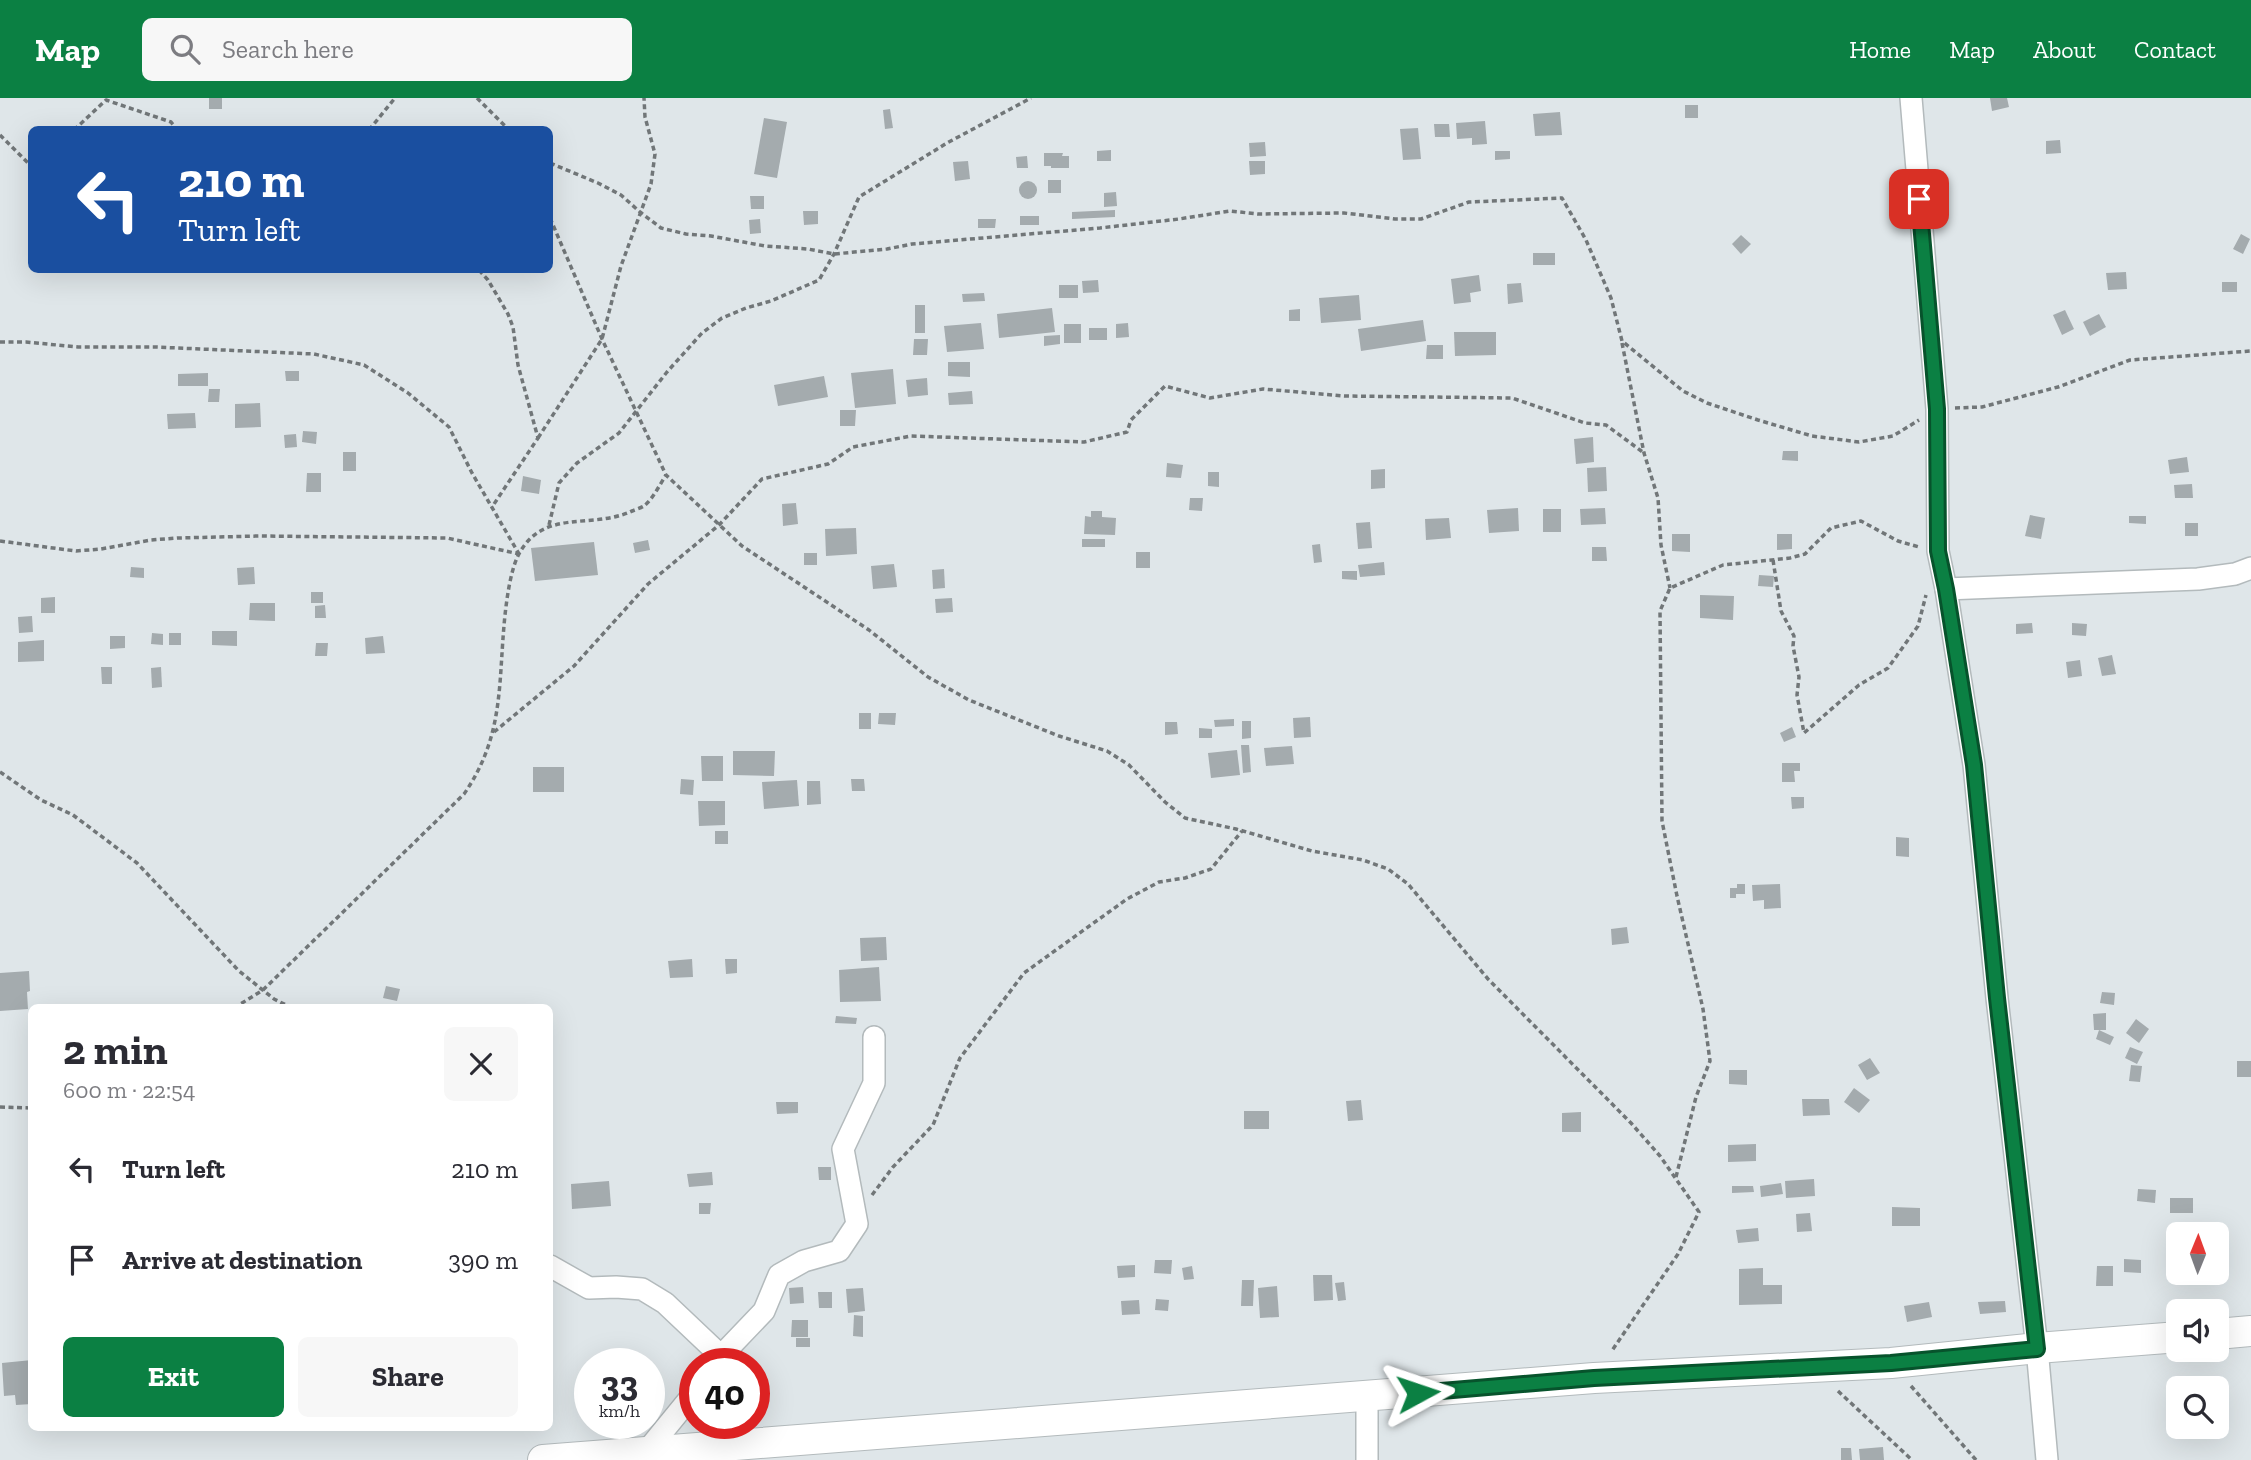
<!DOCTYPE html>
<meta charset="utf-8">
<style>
:root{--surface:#fff;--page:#f7f7f7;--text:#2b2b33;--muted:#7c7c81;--accent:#0b8043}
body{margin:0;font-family:"Zilla Slab",serif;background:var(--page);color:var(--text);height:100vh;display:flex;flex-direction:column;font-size:26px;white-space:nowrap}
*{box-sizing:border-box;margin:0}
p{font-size:23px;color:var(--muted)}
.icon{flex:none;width:38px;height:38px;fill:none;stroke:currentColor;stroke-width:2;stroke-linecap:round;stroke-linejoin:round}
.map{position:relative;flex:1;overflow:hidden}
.side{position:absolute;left:28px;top:906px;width:525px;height:427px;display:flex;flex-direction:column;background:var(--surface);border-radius:10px;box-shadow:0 7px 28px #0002}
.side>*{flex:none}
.guide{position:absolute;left:28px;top:28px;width:525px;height:147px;border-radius:10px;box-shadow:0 7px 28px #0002;background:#1a4fa0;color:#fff;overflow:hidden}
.needle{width:46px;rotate:1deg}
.fabs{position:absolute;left:2166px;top:1124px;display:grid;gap:14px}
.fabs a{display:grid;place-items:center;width:63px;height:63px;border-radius:10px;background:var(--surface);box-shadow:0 7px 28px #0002;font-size:35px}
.speed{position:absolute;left:574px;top:1250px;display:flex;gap:14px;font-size:35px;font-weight:700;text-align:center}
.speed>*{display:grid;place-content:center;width:91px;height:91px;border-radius:50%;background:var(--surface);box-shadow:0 7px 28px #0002;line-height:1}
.speed small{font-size:18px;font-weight:400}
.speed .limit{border:10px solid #d22;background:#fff;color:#111}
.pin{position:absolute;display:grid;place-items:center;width:60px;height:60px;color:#fff;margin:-30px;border-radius:14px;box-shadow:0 4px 10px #0006}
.me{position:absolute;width:77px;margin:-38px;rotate:85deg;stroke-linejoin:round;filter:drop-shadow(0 0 5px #0008)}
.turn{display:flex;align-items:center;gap:24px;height:147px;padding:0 35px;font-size:32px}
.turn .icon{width:91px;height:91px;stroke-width:2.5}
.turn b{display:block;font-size:49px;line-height:60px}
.round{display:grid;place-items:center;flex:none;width:74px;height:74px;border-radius:10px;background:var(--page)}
.headline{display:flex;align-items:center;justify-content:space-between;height:119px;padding:0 35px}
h1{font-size:42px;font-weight:800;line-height:52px}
.button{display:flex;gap:14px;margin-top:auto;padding:14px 35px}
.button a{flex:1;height:80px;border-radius:10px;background:var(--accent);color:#fff;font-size:28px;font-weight:800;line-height:80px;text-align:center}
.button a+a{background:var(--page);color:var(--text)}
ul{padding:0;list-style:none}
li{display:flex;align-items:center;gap:21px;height:91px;padding:0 35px}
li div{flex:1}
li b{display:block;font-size:26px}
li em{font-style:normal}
header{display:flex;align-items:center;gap:42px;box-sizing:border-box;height:98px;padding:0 35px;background:var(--accent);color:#fff}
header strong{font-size:33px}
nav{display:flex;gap:38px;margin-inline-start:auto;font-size:24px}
.search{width:490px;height:63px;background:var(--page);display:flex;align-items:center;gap:18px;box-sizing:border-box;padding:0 24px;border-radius:10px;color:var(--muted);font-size:26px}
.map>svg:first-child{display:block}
.building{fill:#a4abae}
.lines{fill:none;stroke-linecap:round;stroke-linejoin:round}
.street-casing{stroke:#b3babc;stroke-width:24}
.secondary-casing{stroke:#b3babc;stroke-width:32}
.path{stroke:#717678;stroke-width:3.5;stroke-dasharray:5 3.5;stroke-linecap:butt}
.street{stroke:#fff;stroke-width:21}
.secondary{stroke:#fff;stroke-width:30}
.route-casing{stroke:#07532c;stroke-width:18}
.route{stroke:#0b8043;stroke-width:12}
</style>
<header>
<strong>Map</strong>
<div class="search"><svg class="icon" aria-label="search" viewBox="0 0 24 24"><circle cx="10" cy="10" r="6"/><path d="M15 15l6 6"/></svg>Search here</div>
<nav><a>Home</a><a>Map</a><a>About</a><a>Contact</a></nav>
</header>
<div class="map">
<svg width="2251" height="1362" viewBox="0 0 2251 1362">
<rect width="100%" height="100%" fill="#dfe6e9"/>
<g class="building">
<rect x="209" y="0" width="13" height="11"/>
<polygon points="1990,0 2007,0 2009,9 1992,13"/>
<rect x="1685" y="7" width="13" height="13"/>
<polygon points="890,11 893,30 885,31 883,12"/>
<polygon points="1560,14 1562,37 1535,38 1533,16"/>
<polygon points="764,20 787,24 777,80 754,76"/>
<polygon points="1485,23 1487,46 1472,47 1472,40 1457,41 1456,25"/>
<polygon points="1434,26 1449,26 1450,39 1435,39"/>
<polygon points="1418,30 1421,61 1403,62 1400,31"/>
<polygon points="2060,42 2061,55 2046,56 2046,43"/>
<polygon points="1265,44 1266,58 1250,59 1249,45"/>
<polygon points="1111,52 1111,63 1097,63 1097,53"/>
<polygon points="1495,53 1510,53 1510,61 1495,62"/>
<polygon points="1044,55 1063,55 1062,58 1069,58 1069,70 1051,70 1051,68 1044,68"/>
<polygon points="1027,58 1028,70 1017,70 1016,59"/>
<polygon points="968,63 970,81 955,83 953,64"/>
<polygon points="1249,63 1265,63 1265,76 1250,77"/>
<rect x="1048" y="82" width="13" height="13"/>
<circle cx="1028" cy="92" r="9"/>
<polygon points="1116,94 1117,108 1104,109 1104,95"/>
<polygon points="750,98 764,98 764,111 751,111"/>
<polygon points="1115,112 1115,119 1072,121 1072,114"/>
<polygon points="803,113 818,113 818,126 804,127"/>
<rect x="1020" y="118" width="19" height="9"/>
<polygon points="760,121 761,135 750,136 749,122"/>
<polygon points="978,121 996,121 995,130 978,130"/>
<polygon points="2241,136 2250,141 2243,156 2233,151"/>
<polygon points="1741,137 1751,146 1741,156 1732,146"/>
<rect x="1533" y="155" width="22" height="12"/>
<polygon points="2126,174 2127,191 2108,192 2106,175"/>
<polygon points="1479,177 1481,193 1470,195 1471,204 1454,206 1451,181"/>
<polygon points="1098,182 1099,194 1083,195 1082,183"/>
<rect x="2222" y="184" width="15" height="10"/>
<polygon points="1521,185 1523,204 1508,206 1507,186"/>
<rect x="1059" y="187" width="19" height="13"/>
<polygon points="984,195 985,203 963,204 962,196"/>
<polygon points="1359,197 1361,222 1321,225 1319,200"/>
<rect x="915" y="207" width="10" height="28"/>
<polygon points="1052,210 1055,234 999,240 997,216"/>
<polygon points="1300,211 1300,223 1289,223 1289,212"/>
<polygon points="2065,212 2074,231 2062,237 2053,217"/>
<polygon points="2099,216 2106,229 2090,238 2083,224"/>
<polygon points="1423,222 1426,243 1361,253 1358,231"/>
<polygon points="981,225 984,251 947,254 944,228"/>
<polygon points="1128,225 1129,239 1116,240 1116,226"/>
<rect x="1064" y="226" width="17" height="19"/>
<rect x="1089" y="230" width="18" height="12"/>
<polygon points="1454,234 1496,234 1496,257 1455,258"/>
<polygon points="1060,237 1060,246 1044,248 1044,238"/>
<polygon points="914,241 928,241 927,257 913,257"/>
<polygon points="1427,247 1443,247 1443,261 1426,261"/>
<polygon points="948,264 970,264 970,279 948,278"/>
<polygon points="893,271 896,306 855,310 851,275"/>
<polygon points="285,273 299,273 299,283 286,283"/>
<polygon points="208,275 208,288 178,288 178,276"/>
<polygon points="824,278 828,299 778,308 774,287"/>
<polygon points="927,280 928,297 908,299 906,282"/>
<polygon points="209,291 220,291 219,304 208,304"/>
<polygon points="972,293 973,306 949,307 948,295"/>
<polygon points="260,305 261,329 235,330 235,306"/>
<polygon points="840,312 856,312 855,328 840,328"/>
<polygon points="195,315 196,330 168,331 167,316"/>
<polygon points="303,333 317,334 316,346 302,344"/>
<polygon points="296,336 297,349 285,350 284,337"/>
<polygon points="1593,339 1594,364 1576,366 1574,341"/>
<polygon points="1783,353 1798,353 1798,363 1782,362"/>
<rect x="343" y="354" width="13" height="19"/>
<polygon points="2187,359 2189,374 2170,376 2168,362"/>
<polygon points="1167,365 1183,367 1181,380 1166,379"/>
<polygon points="1606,369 1607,393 1588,394 1587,370"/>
<polygon points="1385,371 1385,390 1371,391 1371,372"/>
<polygon points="1208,374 1219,374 1219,389 1208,388"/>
<polygon points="307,375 321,375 321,394 306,394"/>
<polygon points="523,378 541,382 539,396 521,393"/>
<polygon points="2192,386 2193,400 2175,400 2174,387"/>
<polygon points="1190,400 1203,400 1202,413 1189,412"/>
<polygon points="796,405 798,426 783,428 782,406"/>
<polygon points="1518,410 1519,433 1489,435 1487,412"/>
<polygon points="1605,410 1606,426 1581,427 1580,411"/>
<rect x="1543" y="411" width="18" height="23"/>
<polygon points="1091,413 1102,413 1102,419 1116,420 1115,437 1084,436 1085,418 1091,419"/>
<polygon points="2030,417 2045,420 2041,441 2025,438"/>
<polygon points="2129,418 2146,418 2146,426 2129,425"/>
<polygon points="1449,420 1451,440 1426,442 1425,421"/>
<polygon points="1370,424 1372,450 1358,451 1356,425"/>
<rect x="2185" y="425" width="13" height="13"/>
<polygon points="856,430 857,456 826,458 825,431"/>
<polygon points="1672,436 1690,436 1690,454 1672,453"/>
<polygon points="1777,436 1792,436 1792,451 1777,452"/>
<rect x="1082" y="441" width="23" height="8"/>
<polygon points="648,442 650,452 635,455 633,445"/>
<polygon points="594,444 598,477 535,483 531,450"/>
<polygon points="1320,446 1322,464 1314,465 1312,447"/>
<polygon points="1592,449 1606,449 1607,463 1592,463"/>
<rect x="1136" y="454" width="14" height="16"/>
<rect x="804" y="455" width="13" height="12"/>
<polygon points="1384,464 1385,477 1360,479 1358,467"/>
<polygon points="894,466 897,489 873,491 871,468"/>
<polygon points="131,469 144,470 144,480 130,479"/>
<polygon points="254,469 255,486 238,487 237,470"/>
<polygon points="944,471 945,490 933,491 932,472"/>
<polygon points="1342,473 1357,473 1357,482 1342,481"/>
<polygon points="1759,477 1774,478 1773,489 1758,488"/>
<rect x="311" y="494" width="12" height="11"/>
<polygon points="1700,497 1734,498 1733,522 1700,520"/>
<polygon points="55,499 55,515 41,515 41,500"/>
<polygon points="952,500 953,514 936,515 935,501"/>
<polygon points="250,505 275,505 275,523 249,522"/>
<polygon points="325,507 326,520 315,520 315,508"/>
<polygon points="32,518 33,534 19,535 18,519"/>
<polygon points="2032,525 2033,535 2016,536 2016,526"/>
<polygon points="2072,525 2087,526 2086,538 2072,537"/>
<polygon points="212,533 237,533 237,548 212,547"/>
<polygon points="152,535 163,536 163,547 151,546"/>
<rect x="169" y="535" width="12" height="12"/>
<polygon points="110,538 125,538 125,550 110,551"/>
<polygon points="383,538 385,555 366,556 365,540"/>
<polygon points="44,542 44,563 18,564 18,544"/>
<polygon points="316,545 328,545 327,558 315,558"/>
<polygon points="2112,557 2116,576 2102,578 2098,560"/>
<polygon points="2080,562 2082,578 2068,580 2066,564"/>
<polygon points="101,569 112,569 112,586 102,586"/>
<polygon points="161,569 162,589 152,590 151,570"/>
<rect x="859" y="615" width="12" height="16"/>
<polygon points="879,615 896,615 895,627 878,626"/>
<polygon points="1310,619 1311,639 1294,640 1293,620"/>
<polygon points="1234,621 1234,628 1215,629 1214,622"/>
<polygon points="1242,623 1251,623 1251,640 1242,641"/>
<polygon points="1165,624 1177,624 1178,636 1165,637"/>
<polygon points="1792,629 1796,639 1784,644 1780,635"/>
<polygon points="1199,630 1212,631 1212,640 1199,640"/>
<polygon points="1241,647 1249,647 1251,674 1243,675"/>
<polygon points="1292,648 1294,666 1266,668 1264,650"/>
<polygon points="1237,652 1240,677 1211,680 1208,655"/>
<polygon points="733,653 775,653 774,678 733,677"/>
<polygon points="701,658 723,658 723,683 702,683"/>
<polygon points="1782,665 1800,665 1800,673 1794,673 1795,684 1782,684"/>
<rect x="533" y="669" width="31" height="25"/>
<polygon points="681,681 694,682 693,697 680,696"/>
<polygon points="851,681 864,681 865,693 852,693"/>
<polygon points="797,682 799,708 764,711 762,684"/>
<polygon points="807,683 820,683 821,706 807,707"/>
<polygon points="1791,699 1804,699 1804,710 1792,711"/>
<polygon points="698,703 725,703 725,727 699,728"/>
<rect x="715" y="733" width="13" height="13"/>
<polygon points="1896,739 1909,740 1909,759 1896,758"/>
<polygon points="1737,786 1745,786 1745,796 1736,796 1736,800 1730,800 1730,790 1737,790"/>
<polygon points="1780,786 1781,810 1764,811 1764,802 1753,803 1752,787"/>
<polygon points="1627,829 1629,845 1612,847 1611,831"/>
<polygon points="886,839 887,862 861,863 860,840"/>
<polygon points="692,861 693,879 670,880 668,863"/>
<polygon points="725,861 737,861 737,875 726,876"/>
<polygon points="879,869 881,903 840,904 839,872"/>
<polygon points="29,873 30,893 27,894 28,911 0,913 0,875"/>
<polygon points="386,888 400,891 397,903 383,900"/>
<polygon points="2102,894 2115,895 2114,907 2100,905"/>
<polygon points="2106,915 2106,932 2094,932 2093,916"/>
<polygon points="836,918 857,920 856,926 835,925"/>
<polygon points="2136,921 2149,931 2139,945 2126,935"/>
<polygon points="2099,932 2114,939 2110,947 2096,941"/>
<polygon points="2130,949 2143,954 2137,966 2125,960"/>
<polygon points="1870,960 1880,975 1867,982 1858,967"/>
<rect x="2237" y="963" width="14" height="16"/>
<polygon points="2131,967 2142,968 2140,984 2129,983"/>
<polygon points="1729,972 1747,972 1747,987 1729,986"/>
<polygon points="1854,990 1870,1002 1859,1015 1844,1004"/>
<polygon points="1802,1001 1829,1001 1830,1017 1803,1018"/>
<polygon points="1361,1002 1363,1022 1348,1023 1346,1003"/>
<polygon points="776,1004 798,1004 798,1015 777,1016"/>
<rect x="1244" y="1013" width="25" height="18"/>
<polygon points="1581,1014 1581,1034 1562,1034 1562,1015"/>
<polygon points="1756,1046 1756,1063 1728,1064 1728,1047"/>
<polygon points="818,1069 831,1069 831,1082 819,1082"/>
<polygon points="712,1074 713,1087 689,1089 687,1076"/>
<polygon points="1814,1081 1815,1098 1786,1100 1785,1083"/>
<polygon points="609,1083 611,1108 572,1111 571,1086"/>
<polygon points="1781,1085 1783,1096 1761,1099 1760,1088"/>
<polygon points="1732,1088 1753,1088 1754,1094 1732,1095"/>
<polygon points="2138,1091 2156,1092 2155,1105 2137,1103"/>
<rect x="2170" y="1100" width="23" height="15"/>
<polygon points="699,1105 711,1105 710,1116 699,1116"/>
<polygon points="1892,1109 1920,1110 1920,1128 1892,1128"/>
<polygon points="1810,1115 1812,1133 1797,1134 1796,1116"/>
<polygon points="1758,1130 1759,1143 1738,1145 1736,1132"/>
<rect x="2171" y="1144" width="8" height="16"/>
<polygon points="2124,1161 2141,1162 2141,1175 2124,1174"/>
<polygon points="1155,1162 1172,1162 1171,1176 1154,1175"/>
<polygon points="1135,1167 1135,1179 1118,1180 1117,1168"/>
<polygon points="1192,1168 1194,1181 1184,1182 1182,1170"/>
<polygon points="2097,1168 2113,1168 2113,1188 2096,1188"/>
<polygon points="1763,1170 1763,1187 1782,1187 1782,1206 1739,1207 1739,1171"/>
<polygon points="1313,1177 1332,1177 1333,1202 1314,1203"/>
<polygon points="1242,1182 1254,1182 1253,1208 1241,1208"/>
<polygon points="1344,1184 1346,1202 1338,1203 1335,1185"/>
<polygon points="1277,1188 1279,1219 1260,1220 1258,1190"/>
<polygon points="803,1189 804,1205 790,1206 789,1190"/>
<polygon points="863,1190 865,1213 848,1215 846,1191"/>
<polygon points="818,1194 832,1194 832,1210 819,1210"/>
<polygon points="1156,1201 1169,1202 1168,1213 1155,1212"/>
<polygon points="1139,1202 1140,1216 1122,1217 1121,1203"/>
<polygon points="2005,1203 2006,1214 1980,1216 1978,1204"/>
<polygon points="1929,1204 1932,1219 1907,1224 1904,1208"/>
<polygon points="854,1217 863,1218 863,1239 853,1238"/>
<polygon points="792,1222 808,1222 808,1239 791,1239"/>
<rect x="796" y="1240" width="14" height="9"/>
<polygon points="32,1262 32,1306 16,1307 15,1297 4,1298 2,1265"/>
<polygon points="1883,1349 1884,1362 1860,1362 1859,1351"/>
<polygon points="1841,1350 1851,1350 1852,1362 1841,1362"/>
</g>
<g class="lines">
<g class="street-casing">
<g id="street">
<polyline points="1911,0 1937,311 1938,453 1946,491 1974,667 1997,900 2037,1250 2047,1362"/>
<polyline points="1946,491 2198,481 2235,476 2251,470"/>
<polyline points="550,1168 589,1190 616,1189 642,1191 665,1205 721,1258 716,1265"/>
<polyline points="721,1258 764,1213 779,1177 804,1163 839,1153 857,1126 843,1051 874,985 874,939"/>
<polyline points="646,1354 695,1294"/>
<polyline points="1367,1362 1367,1299"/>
</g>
</g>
<g class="secondary-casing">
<g id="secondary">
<polyline points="2217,1236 2251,1233"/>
<polyline points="543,1362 1594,1280 1891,1265 2037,1250 2179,1239"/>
</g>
</g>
<g class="path">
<polyline points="477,0 509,32"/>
<polyline points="74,32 106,2 171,24 177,32"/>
<polyline points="369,32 395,0"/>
<polyline points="0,37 32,69"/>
<polyline points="550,65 598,85 621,97 640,114 661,130 686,136 711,138 765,148 808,151 834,156 887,151 912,146 1100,130 1179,121 1230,113 1258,116 1344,115 1395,121 1421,121 1469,104 1562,100 1586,142 1611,200 1622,243 1683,293 1707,305 1758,322 1812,338 1859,344 1893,338 1919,322"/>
<polyline points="550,120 602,241 666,377 742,448 869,532 928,579 969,602 1059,638 1107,653 1129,667 1165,704 1185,720 1236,731 1312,753 1363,762 1388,771 1408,786 1488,881 1631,1025 1660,1058 1699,1114 1678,1156 1611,1254"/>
<polyline points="479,172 488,182 508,216 513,229 518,267 538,340 492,409"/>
<polyline points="0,244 26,244 78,249 155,249 314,256 364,267 408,295 449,329 472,375 519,456"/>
<polyline points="1622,245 1644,355 1658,400 1661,447 1670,490"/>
<polyline points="1955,310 1982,309 2058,289 2130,262 2251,253"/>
<polyline points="538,340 602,241 621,168 651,86 655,56 645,19 644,0"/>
<polyline points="549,427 559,385 577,365 619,335 667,274 702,235 722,220 746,210 771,203 819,182 834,156 859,99 947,45 1031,0"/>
<polyline points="0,443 76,453 101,451 151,442 177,440 259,438 447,440 519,456"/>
<polyline points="1773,462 1781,513 1794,538 1793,548 1799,579 1797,597 1804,635 1859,587 1888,570 1918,528 1926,497"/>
<polyline points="494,634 574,568 648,486 719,427 762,381 828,366 853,349 911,338 1084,344 1127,334 1131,322 1165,288 1210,300 1263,291 1344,298 1512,300 1585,325 1606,327 1644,355"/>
<polyline points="0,674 41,702 73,717 137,765 239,873 274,901 292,910"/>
<path d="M234,910L263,892L464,696C505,637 498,584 505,517C507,499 511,469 520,454C545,411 590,431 630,414C634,412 641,410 644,408C653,401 660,386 666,377"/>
<polyline points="0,1009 32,1010"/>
<polyline points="1676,1079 1696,999 1710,963 1703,911 1677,798 1662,723 1660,513 1670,490 1723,467 1790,460 1805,456 1831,430 1861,423 1898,443 1919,449"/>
<polyline points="872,1097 893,1069 933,1027 960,960 1024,875 1127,801 1159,784 1185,780 1211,771 1242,733"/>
<polyline points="1911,1288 1976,1362"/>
<polyline points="1838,1293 1912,1362"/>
</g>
<use href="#street" class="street"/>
<use href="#secondary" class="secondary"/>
</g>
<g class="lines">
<g class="route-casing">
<polyline id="route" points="1418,1295 1594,1280 1891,1265 2037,1251 1997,900 1974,667 1946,491 1938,453 1937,311 1919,101"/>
</g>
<use href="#route" class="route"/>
</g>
</svg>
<div class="fabs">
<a><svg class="needle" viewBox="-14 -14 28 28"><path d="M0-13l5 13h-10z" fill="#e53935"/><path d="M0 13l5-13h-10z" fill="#7c7c81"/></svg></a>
<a><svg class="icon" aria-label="sound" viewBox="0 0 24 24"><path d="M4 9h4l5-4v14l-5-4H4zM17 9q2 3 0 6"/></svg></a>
<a><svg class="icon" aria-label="search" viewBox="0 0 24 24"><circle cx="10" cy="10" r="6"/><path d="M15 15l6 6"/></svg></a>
</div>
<div class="speed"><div>33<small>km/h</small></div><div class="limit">40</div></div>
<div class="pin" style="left:1919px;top:101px;background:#d93025"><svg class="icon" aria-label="arrive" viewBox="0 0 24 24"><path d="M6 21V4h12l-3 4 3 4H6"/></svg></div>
<svg class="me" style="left:1418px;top:1295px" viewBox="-20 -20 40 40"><path d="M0-17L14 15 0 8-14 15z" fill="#0b8043" stroke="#fff" stroke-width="4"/></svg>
<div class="guide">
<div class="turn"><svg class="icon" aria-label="left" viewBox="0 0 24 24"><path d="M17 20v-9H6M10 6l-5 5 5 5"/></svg><div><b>210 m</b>Turn left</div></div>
</div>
<section class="side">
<div class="headline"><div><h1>2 min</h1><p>600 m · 22:54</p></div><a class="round"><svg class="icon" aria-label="close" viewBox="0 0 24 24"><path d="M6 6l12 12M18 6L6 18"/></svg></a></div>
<ul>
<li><svg class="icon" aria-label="left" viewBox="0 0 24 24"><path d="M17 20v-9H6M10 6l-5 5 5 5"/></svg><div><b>Turn left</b></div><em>210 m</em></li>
<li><svg class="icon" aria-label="arrive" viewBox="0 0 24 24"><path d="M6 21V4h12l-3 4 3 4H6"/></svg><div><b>Arrive at destination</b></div><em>390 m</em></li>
</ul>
<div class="button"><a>Exit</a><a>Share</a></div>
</section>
</div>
